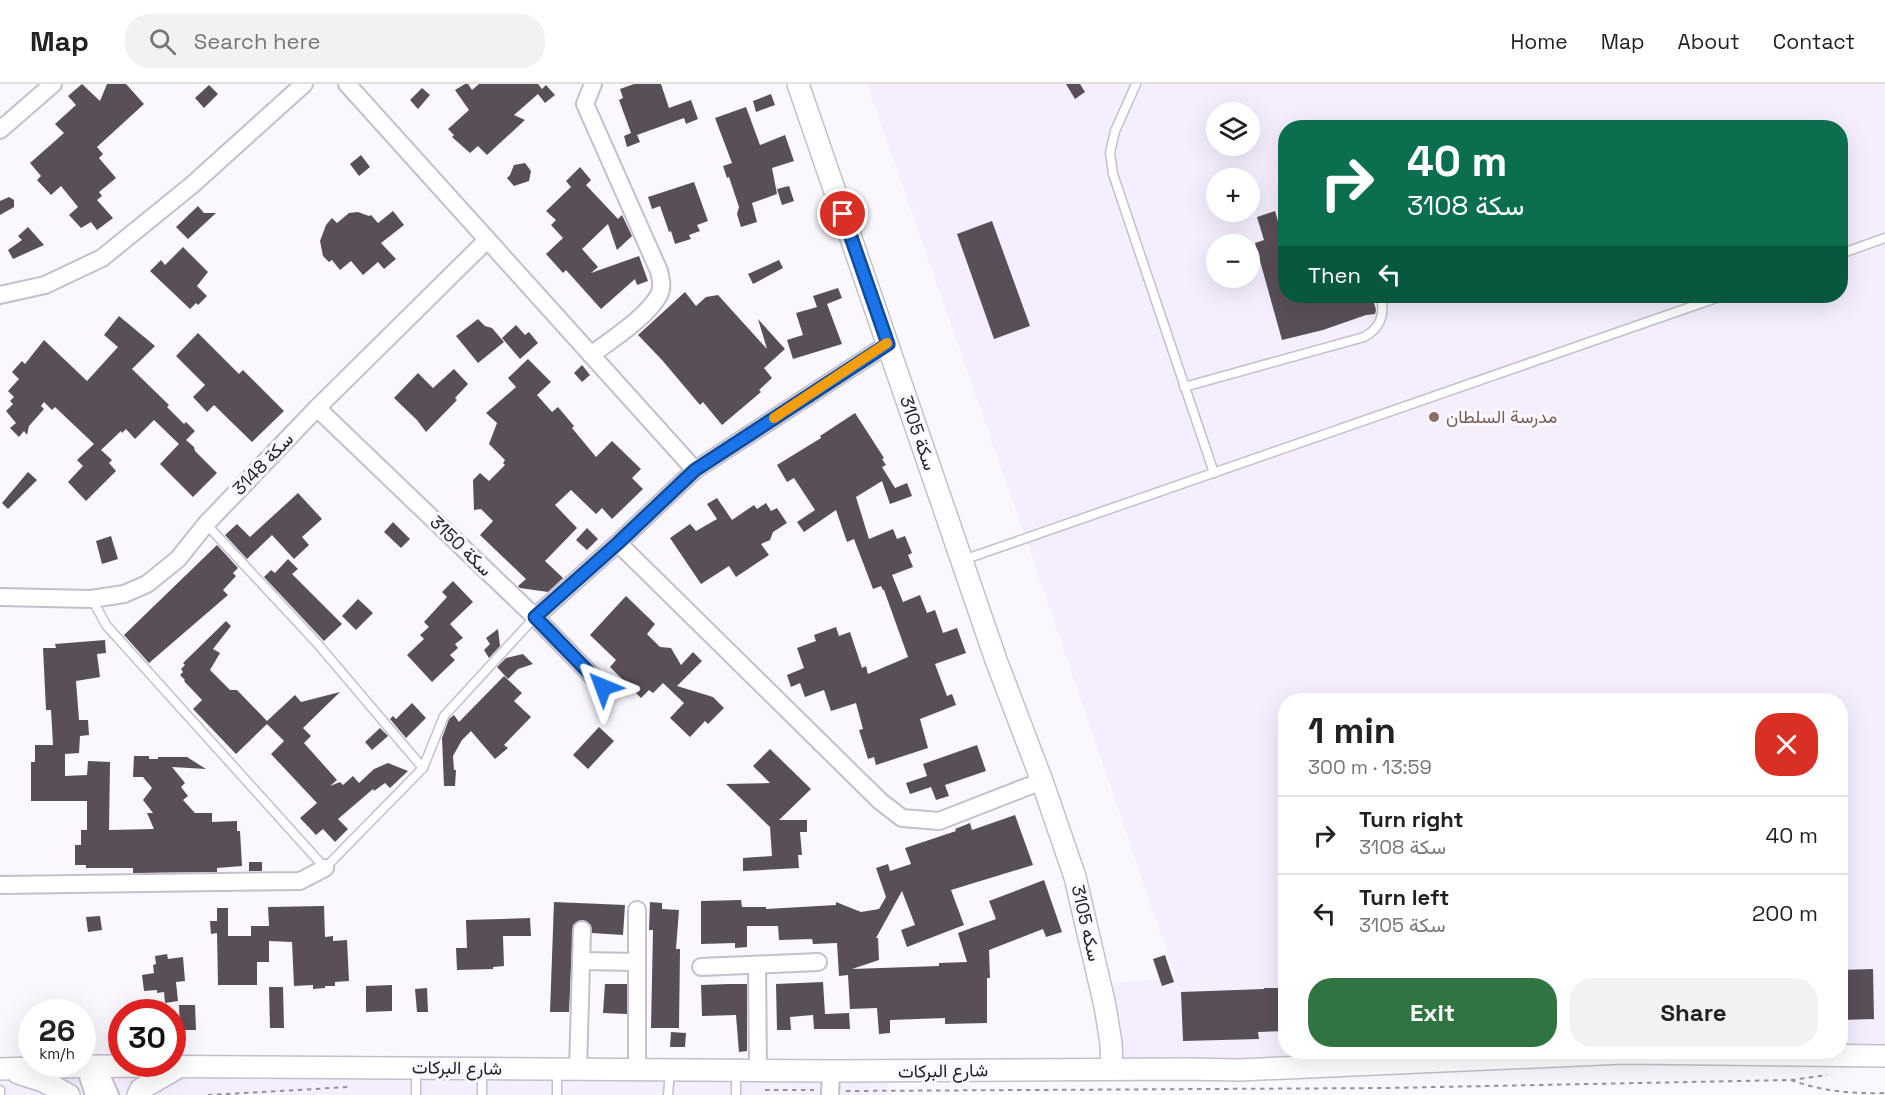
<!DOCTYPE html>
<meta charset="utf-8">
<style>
:root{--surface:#fff;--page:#f2f2f2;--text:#222;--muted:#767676;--line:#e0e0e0;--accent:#307541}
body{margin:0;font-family:"Space Grotesk",Vazirmatn,sans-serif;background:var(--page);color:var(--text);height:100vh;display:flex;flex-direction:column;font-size:22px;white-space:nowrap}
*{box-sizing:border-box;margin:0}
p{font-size:20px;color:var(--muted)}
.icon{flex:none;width:33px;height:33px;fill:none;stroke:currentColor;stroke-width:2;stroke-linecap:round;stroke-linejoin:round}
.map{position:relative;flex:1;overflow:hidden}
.sheet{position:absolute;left:1278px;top:609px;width:570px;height:366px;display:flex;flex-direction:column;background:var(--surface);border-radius:24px;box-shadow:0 6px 24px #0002}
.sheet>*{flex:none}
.top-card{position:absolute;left:1278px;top:36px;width:570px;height:183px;border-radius:24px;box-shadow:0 6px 24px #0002;background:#0b6e4f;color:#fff;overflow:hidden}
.tools{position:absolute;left:1206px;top:18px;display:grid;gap:12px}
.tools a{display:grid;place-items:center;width:54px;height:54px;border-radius:50%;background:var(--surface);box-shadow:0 6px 24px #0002;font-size:30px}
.speed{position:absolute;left:18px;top:915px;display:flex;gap:12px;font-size:30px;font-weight:700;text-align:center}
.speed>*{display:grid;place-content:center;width:78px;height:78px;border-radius:50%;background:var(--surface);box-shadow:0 6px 24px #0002;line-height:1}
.speed small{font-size:15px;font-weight:400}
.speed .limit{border:9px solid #d22;background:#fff;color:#111}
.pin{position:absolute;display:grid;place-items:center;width:51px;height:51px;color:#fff;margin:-26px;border:3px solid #fff;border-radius:50%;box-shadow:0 2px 6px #0007}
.me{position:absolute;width:66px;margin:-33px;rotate:316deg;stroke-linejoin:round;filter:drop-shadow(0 0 4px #0008)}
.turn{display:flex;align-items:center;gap:21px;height:126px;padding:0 30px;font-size:27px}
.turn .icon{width:78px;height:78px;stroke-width:2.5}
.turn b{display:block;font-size:42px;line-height:51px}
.then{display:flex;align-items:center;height:57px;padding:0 30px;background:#0003;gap:12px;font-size:22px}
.round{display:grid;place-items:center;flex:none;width:63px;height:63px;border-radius:24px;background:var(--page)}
.headline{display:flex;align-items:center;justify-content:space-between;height:102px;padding:0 30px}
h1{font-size:36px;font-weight:700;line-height:45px}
.button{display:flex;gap:12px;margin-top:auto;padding:12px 30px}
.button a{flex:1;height:69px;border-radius:24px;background:var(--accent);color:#fff;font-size:24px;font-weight:700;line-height:69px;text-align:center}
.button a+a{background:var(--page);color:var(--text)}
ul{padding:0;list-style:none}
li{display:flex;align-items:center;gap:18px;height:78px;padding:0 30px;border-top:2px solid var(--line)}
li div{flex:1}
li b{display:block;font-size:22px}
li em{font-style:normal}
header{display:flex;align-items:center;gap:36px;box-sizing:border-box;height:84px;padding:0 30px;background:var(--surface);border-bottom:2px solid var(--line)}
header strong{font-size:28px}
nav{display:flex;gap:33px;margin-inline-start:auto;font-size:21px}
.search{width:420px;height:54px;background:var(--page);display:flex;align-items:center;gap:15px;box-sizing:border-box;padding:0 21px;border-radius:24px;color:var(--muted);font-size:22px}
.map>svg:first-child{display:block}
.built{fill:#f4eeff;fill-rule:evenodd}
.building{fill:#594f59}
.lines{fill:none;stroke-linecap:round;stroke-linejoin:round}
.service-casing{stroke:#c4bfcd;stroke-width:11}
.minor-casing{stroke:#c4bfcd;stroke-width:20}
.tertiary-casing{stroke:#c4bfcd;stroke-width:24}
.path{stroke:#959399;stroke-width:2;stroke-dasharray:4.5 4.5;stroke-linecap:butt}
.service{stroke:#fff;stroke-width:8}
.minor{stroke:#fff;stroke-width:16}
.tertiary{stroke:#fff;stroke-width:21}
.route-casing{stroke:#114b97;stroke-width:15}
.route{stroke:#1a73e8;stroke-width:10}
.slow{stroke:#f59e0b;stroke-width:10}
.education-dot{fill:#8d6e63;stroke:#faf8fe;stroke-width:2}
.labels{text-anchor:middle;stroke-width:6;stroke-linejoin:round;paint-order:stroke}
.education-label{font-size:18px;fill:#785e54;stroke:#faf8fe;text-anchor:start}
.street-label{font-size:18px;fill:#222025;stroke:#faf8fe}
</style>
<header>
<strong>Map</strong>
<div class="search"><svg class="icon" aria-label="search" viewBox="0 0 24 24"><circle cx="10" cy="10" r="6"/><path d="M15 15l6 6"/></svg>Search here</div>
<nav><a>Home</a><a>Map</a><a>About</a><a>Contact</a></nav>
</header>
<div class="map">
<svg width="1885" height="1011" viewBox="0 0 1885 1011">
<rect width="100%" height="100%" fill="#faf8fe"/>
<g class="built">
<path d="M867,0H1885V979L1112,985L1109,899L1176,894L1026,455ZM1216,28H1250V62H1216ZM1286,44H1840V212H1286ZM1216,94H1250V128H1216ZM1216,160H1250V194H1216ZM1286,616H1840V968H1286Z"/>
<polygon points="0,982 885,987 891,1011 0,1011"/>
</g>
<g class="building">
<polygon points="82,0 100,17 107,0 126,0 144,20 97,63 103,70 99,74 116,94 99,108 102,112 97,116 113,134 97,146 91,138 81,144 69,131 78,123 61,102 51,111 37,96 41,92 30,79 64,49 55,40 76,21 68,12"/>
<polygon points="465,0 468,0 472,6 479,0 538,0 542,5 546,1 555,11 545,19 538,10 514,31 525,36 487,71 478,62 470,69 452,53 454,51 448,45 469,26 455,6"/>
<polygon points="634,0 661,0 669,24 691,16 698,35 686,40 684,34 637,51 640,58 627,63 624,52 631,49 619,16 623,14 620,5"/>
<polygon points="1066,0 1080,0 1085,8 1075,15"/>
<polygon points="209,1 218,10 204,24 195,14"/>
<polygon points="422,4 430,11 418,25 410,16"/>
<polygon points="771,10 775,21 756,28 753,17"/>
<polygon points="746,23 760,61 785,51 794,77 772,84 777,110 752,119 757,138 741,143 737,130 739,123 729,93 727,94 723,82 732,79 715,34"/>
<polygon points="361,71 370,83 359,92 350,80"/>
<polygon points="525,79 531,87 529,97 514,102 507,94 510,91 514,81"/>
<polygon points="580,83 591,96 586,101 618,135 622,131 632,152 617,166 608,140 582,165 598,183 591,189 639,172 648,197 637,201 635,195 601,225 566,186 563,189 546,170 563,154 551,141 556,136 546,127 571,103 566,97"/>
<polygon points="694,98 708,137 697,141 700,147 689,151 691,155 675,160 671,147 669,148 660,122 652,125 648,113"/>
<polygon points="789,102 794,117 782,121 777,105"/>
<polygon points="9,113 14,116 14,123 0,131 0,117"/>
<polygon points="198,122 204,129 216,129 188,155 176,143"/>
<polygon points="393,127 404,141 381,159 396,175 384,185 378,178 363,191 351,177 340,186 332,176 329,178 323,172 320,157 326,141 332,134 337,139 349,129 358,128 369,132 371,131 378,139"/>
<polygon points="1275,127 1282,151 1286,150 1286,212 1372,212 1376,226 1375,230 1366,231 1323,246 1282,256 1255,159 1264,156 1257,133"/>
<polygon points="992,137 1030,242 994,255 957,150"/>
<polygon points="28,143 44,161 13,175 8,166 22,156 18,152"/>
<polygon points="183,163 208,188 197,202 207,212 198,221 196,219 190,225 150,187 161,176 165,181"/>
<polygon points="779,176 783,184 753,200 748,190"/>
<polygon points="838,204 842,214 827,220 842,260 793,275 787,256 803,251 796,229 817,223 813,212"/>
<polygon points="685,208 696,222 706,213 718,211 767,265 758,235 785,265 764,284 772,294 759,306 761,308 722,341 703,318 700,321 662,276 638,251"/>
<polygon points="119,232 155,262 132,285 169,321 167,323 184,340 186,338 195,347 186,356 194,363 195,367 217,389 193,413 160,380 179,360 154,336 135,355 126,345 122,349 121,347 101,366 112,376 109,379 116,387 86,417 68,398 83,382 77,376 94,360 55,323 52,326 44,318 41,322 44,325 29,342 27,351 24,347 19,353 10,344 16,339 6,327 13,320 10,317 14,313 8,307 19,295 12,288 22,277 25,280 44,256 87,297 118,263 104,251"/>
<polygon points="478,235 485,242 492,244 504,258 478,279 456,252"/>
<polygon points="516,241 525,251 529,248 538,259 520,275 502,254"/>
<polygon points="198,249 239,290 243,286 284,327 252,358 214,321 207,328 193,313 205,301 176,272"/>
<polygon points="528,275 551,298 537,311 552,328 558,323 574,342 572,344 596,373 612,357 641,385 632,394 643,405 612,435 602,424 596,430 571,406 555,421 577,444 545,477 563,494 548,508 520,504 518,502 526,495 480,451 493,437 481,425 474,426 473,396 480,389 489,397 505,381 503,379 505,376 489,360 497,339 486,329 516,303 508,294"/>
<polygon points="582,281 590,291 582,298 574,289"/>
<polygon points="454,285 468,300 455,314 457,316 426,348 417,336 394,314 418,289 433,304"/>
<polygon points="855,329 884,374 882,375 886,381 882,383 895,404 907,399 912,412 890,420 882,397 856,413 869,455 893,445 897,455 905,452 912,469 908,471 913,483 892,491 903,518 920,511 927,529 935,526 943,549 957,544 966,569 935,580 947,612 952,610 956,621 920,635 928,664 876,681 874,673 868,675 864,662 859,646 863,645 856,619 831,627 824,606 805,613 800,599 791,603 787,591 804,584 797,564 816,557 814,551 836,543 839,552 850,548 862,584 866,582 868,590 908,573 884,506 883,506 881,502 873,505 854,455 847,458 836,426 804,448 797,438 815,426 794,394 787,398 777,381 821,354 820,352"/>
<polygon points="28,388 37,396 8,425 2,419"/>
<polygon points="298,409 322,435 302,453 309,461 294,475 272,451 247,475 225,451 237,440 250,453"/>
<polygon points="717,414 732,436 754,421 757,425 766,419 771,427 777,424 787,439 773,448 770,456 761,460 769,471 736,493 729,482 701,500 670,454 690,440 696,447 717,435 707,420"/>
<polygon points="393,438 410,455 401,464 384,448"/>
<polygon points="587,444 598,455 587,466 576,456"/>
<polygon points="111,452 118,475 102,480 96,457"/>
<polygon points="217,461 238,484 233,489 236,492 223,506 228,511 149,579 124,551"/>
<polygon points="288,475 298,485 292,490 342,540 324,557 264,493 271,486 275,489"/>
<polygon points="453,497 473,518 450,540 463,554 455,560 458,564 450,571 455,576 432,598 407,571 424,555 420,551 429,543 424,538 447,513 442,508"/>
<polygon points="626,512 655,540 647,550 660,563 671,564 681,581 693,568 702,577 677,602 713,613 724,624 708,640 705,637 690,653 670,634 684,619 663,599 653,609 649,606 641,614 610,583 616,576 590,551"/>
<polygon points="358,515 373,529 356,546 342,532"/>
<polygon points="226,537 231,542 213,565 220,569 210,586 230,606 237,606 267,637 295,611 301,618 340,608 303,644 311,652 304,659 337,696 330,702 340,698 343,701 353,692 359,699 374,685 388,679 408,687 390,704 385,699 374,707 373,705 338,735 348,745 335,758 323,745 316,751 300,734 317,719 271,670 284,657 267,640 236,670 193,625 202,616 184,597 185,596 180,591 183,588 181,585 185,581 183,579"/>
<polygon points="498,545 500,562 489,574 484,566 490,560 486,554"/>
<polygon points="105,556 106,569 97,570 100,593 76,597 79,636 88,636 89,651 80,652 79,669 65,670 65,692 87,691 88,677 110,678 109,746 154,745 147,729 153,729 143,716 152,704 143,693 133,693 134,672 149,672 149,675 158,675 158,673 187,673 206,685 172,683 185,699 181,703 188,712 183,716 195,729 212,729 212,738 237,737 237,747 240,747 242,782 217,784 217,788 133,789 133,784 86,784 86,781 75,781 75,761 81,761 81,746 87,746 87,717 31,717 31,678 35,678 35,661 53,661 51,626 46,626 43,564 56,564 55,560"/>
<polygon points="523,570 533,580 518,585 508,595 497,583 506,574"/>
<polygon points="504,592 522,609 514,617 531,633 504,661 508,664 495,675 471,647 462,656 453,672 454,686 456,686 455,702 444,702 442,654 449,635 454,631 459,638"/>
<polygon points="412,619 426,634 406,654 390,635 393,632 396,635"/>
<polygon points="599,643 614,657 588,685 573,671"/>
<polygon points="380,644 388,652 372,666 365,658"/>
<polygon points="977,661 986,687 945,701 949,712 936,716 931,703 910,710 906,699 927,692 923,680"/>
<polygon points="770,665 811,705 779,736 807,736 807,748 800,748 802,771 798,771 799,784 743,787 743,774 772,772 770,743 726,700 770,699 753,682"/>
<polygon points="1015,731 1033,781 951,806 964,841 907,863 901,846 915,841 902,807 876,854 878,854 879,876 852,885 939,882 939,879 967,878 958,849 996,835 989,817 1044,796 1062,848 1046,853 1043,845 989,866 990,894 987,894 987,939 945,940 945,934 890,936 890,949 879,950 877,924 850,925 848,891 839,892 837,859 813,860 812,855 779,856 778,842 747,842 747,863 735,864 735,859 701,860 701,817 741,816 742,823 766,823 766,825 836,821 836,818 861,828 879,825 886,813 876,784 888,780 890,787 911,780 905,764 956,747 955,745 970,739 972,746"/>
<rect x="249" y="778" width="13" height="9"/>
<polygon points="554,818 625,821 623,851 592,849 591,841 583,836 578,837 573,841 569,928 550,928"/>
<polygon points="650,818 662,819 662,825 679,826 676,865 680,865 679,944 651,944 653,846 649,846"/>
<polygon points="324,822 325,853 333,852 333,857 347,856 349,897 335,898 335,902 325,902 325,904 313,905 313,901 294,902 292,858 269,857 269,878 257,878 257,901 218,901 217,849 211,850 210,837 217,837 217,824 228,824 228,852 251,852 251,842 269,842 268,823"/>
<polygon points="100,832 102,846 88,848 86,833"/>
<polygon points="530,834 531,852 503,852 504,882 493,883 493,885 457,886 456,864 467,864 466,836"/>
<polygon points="167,870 168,875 183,873 185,897 176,898 178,917 165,919 164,908 157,909 157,906 144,907 142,891 154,889 153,881 156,880 155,872"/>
<polygon points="1165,871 1174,898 1162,902 1153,875"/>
<polygon points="1873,885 1874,935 1840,936 1840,886"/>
<polygon points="823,898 825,930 849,929 850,945 814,945 813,931 790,933 791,946 777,946 776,900"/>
<polygon points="605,900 627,900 627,930 603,929"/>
<polygon points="729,900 747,900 747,967 739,968 736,931 702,932 701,901"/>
<polygon points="392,901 392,927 366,928 366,902"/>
<polygon points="269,903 283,903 284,944 270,944"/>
<polygon points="427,904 428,928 417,928 415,905"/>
<polygon points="1264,904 1286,904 1286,947 1258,948 1259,955 1183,957 1181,908 1264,905"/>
<polygon points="179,921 195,921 196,946 180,946"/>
<polygon points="671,948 686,949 685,963 670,963"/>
</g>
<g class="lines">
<g class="service-casing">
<g id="service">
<polyline points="1136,0 1115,47 1110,69 1113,90 1214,389"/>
<polyline points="1840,170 1885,154"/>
<path d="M1184,303L1364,253C1381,244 1385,230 1381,212"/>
<polyline points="206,440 316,558 423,684"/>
<polyline points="963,476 1722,212"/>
<polyline points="92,515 106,541 325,784 423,684 444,632 535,533"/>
<polyline points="416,984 416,1011"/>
<polyline points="0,1006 0,1011"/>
<polyline points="482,1011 482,984"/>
<polyline points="557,1011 557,986"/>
<polyline points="668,1011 670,987"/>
<polyline points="736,1011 736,988"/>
</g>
</g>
<g class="minor-casing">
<g id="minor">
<polyline points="347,0 695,386"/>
<polyline points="0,46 53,0"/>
<polyline points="0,211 45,201 102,174 192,101 304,0"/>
<path d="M591,271C612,255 646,234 659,211C663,203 661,196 659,187L585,20L593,0"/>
<polyline points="317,324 535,533 603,603"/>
<polyline points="618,459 880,717 902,734 939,737 1042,697"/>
<polyline points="0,513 91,515 124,510 147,500 178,475 206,440 317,324 487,156"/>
<polyline points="535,533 618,459 695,386 888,260"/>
<polyline points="0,801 300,797 325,784"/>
<polyline points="582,877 637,878"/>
<polyline points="757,881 758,987"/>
<polyline points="701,883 818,878"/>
<polyline points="97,982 110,1011"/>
<polyline points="85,983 94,1011"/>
<polyline points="578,986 582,846"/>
<polyline points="637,987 637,826"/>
<polyline points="830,1011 831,987"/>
</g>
</g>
<g class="tertiary-casing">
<g id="tertiary">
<polyline points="798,0 996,576 1042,697 1075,793 1105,922 1111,959 1112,985"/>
<polyline points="0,985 97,982 831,987 1185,985 1239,986 1623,969 1885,972"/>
<polyline points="18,989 43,997 69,1011"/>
<polyline points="138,1011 141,1005 179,983"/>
</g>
</g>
<g class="path">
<path d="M1791,996C1821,1007 1852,1010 1885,1009"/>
<polyline points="765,1006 814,1006"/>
<polyline points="846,1007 1386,1004 1791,996 1827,991"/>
<polyline points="208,1011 349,1003"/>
</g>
<use href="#service" class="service"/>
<use href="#minor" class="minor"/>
<use href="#tertiary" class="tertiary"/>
</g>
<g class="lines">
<g class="route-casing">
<polyline id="route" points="603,603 535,533 618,459 695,386 888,260 843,130"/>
</g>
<use href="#route" class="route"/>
<polyline class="slow" points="774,334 887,259"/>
</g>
<circle class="education-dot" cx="1434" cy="333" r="6"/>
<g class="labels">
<g class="education-label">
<text x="1446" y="339">مدرسة السلطان</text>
</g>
<g class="street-label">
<text transform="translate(918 349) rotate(71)" y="6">سكة 3105</text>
<text transform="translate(263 380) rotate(-46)" y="6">سكة 3148</text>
<text transform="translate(461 462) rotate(44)" y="6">سكة 3150</text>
<text transform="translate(1086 839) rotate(77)" y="6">سكه 3105</text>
<text transform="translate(457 984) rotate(1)" y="6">شارع البركات</text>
<text transform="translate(943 987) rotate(-1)" y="6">شارع البركات</text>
</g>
</g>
</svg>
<div class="tools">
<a><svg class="icon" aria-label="layers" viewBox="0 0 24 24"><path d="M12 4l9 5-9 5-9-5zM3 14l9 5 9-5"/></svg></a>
<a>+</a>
<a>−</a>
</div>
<div class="speed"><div>26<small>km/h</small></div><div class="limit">30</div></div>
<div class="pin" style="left:843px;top:130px;background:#d93025"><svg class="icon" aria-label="arrive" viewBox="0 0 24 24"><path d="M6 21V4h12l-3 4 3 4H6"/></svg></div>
<svg class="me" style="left:603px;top:603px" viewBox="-20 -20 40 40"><path d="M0-17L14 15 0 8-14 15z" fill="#1a73e8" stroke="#fff" stroke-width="4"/></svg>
<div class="top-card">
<div class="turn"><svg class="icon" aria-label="right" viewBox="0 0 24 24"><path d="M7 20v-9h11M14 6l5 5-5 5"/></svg><div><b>40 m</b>سكة 3108</div></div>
<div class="then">Then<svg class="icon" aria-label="left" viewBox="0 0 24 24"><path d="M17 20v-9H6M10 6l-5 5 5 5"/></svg></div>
</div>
<section class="sheet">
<div class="headline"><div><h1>1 min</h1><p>300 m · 13:59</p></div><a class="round" style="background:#d93025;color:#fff"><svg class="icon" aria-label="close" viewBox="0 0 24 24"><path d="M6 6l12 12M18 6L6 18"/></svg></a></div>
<ul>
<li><svg class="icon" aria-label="right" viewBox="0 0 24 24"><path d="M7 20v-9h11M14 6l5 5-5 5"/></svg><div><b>Turn right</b><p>سكة 3108</p></div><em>40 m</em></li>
<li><svg class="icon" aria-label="left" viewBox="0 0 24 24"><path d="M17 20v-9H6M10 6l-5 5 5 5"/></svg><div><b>Turn left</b><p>سكة 3105</p></div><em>200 m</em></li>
</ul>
<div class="button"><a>Exit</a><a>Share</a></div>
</section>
</div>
